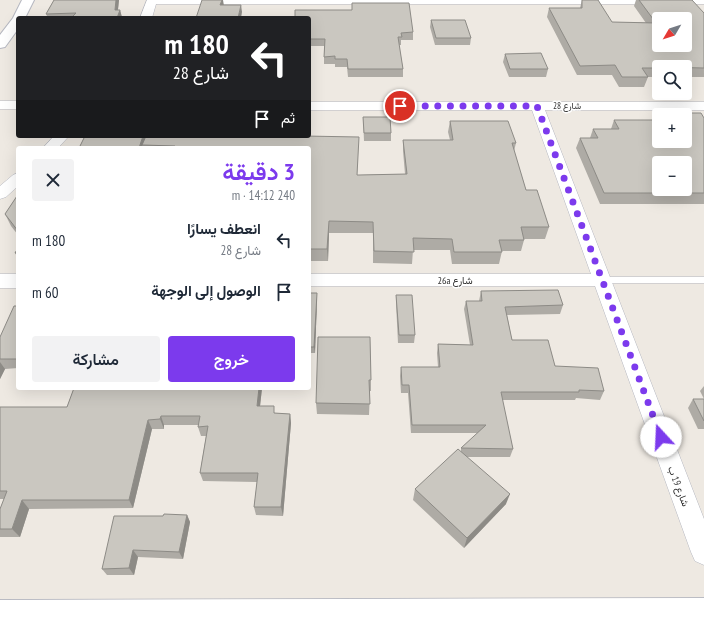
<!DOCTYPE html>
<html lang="ar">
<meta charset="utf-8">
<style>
:root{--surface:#fff;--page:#f2f2f3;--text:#1f2937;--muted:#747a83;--accent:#7c3aed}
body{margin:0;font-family:"PT Sans Narrow",Vazirmatn,sans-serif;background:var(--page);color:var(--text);direction:rtl;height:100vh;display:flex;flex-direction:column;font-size:15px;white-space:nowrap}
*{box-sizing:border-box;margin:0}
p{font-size:13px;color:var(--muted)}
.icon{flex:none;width:22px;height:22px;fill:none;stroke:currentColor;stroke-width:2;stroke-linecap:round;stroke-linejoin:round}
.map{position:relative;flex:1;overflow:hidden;direction:ltr}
.side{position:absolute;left:16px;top:146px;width:295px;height:244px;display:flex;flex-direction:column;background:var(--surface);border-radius:4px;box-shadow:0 4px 16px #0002;direction:rtl}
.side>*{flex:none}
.top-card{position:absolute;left:16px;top:16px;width:295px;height:122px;border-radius:4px;box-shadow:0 4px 16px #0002;direction:rtl;background:#202124;color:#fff;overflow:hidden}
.needle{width:26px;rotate:231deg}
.tools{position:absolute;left:652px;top:12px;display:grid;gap:8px}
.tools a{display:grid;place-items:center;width:40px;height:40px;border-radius:4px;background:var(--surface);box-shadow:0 4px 16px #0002;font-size:20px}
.pin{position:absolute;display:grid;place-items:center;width:34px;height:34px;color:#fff;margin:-17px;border:2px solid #fff;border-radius:50%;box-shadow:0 1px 4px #0007}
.me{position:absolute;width:44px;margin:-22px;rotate:340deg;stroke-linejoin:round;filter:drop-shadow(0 0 3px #0008)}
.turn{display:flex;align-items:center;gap:14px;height:84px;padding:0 16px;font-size:18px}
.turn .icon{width:52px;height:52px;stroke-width:2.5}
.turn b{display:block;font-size:28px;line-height:34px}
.then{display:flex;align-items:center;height:38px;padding:0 16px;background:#0003;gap:8px;font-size:15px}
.round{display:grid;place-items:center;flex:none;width:42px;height:42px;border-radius:4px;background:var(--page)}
.overview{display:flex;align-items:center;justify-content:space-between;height:68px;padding:0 16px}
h1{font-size:24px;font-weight:600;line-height:30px;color:var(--accent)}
.action{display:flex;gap:8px;margin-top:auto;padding:8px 16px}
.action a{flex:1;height:46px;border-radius:4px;background:var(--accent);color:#fff;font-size:16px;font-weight:600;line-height:46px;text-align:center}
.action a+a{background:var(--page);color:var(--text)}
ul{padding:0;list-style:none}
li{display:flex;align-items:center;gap:12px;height:52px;padding:0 16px}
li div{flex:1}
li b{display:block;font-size:15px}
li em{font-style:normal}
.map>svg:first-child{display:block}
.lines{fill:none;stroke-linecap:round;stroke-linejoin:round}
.service-casing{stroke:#b5b7c0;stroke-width:1}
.minor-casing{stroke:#b5b7c0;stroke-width:1}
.tertiary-casing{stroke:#b5b7c0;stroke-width:2}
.service{fill:#fff;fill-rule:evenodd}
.minor{fill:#fff;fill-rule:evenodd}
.tertiary{fill:#fff;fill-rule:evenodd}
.wall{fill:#aeaba5}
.shaded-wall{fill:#8d8b86}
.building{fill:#cac7c0;stroke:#8d8b86;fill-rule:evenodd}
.route{stroke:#7c3aed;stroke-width:7;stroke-dasharray:0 12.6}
.labels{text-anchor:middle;stroke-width:3;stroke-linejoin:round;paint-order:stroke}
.far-street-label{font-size:9px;fill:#2e2e2e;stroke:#fff}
.street-label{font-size:10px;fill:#2e2e2e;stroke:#fff}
</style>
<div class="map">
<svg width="704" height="619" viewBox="0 0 704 619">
<rect width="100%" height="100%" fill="#eee9e2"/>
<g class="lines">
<g class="service-casing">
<polygon id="service" points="602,277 704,277 704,283 602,283 598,280"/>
</g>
<g class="minor-casing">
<g id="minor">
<polygon points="147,0 704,0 704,4 156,4 152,18 140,18"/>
<rect x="0" y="101" width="18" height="8"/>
<polygon points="309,102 704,102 704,110 545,110 704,519 704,565 695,561 691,552 595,286 309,286 309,274 591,274 532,110 309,110"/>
<polygon points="54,136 69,136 58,148 43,148"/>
<polygon points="18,173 18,186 6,197 0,199 0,186 13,175"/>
<rect x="0" y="274" width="18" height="14"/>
<polygon points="704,598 704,619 0,619 0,600"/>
</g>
</g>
<g class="tertiary-casing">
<polygon id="tertiary" points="22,0 34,0 25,18 18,18 18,29 5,47 0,48 0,35 13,18"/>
</g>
<use href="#service" class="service"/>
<use href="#minor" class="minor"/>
<use href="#tertiary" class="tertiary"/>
</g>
<g class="wall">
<polygon points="54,0 119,0 118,10 120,10 122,17 122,18 48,18 46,14"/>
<polygon points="582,0 612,22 646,23 634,6 636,0 674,0 704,13 704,77 685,77 685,67 659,67 659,77 648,77 644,87 619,87 612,75 577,75 547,17 549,8 580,8"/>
<polygon points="352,3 413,32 413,40 401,40 401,45 399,45 403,69 403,77 348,77 347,67 335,67 335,64 324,64 324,46 309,46 309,18 352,10"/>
<polygon points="431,20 471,38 470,45 435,45 430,27"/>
<polygon points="505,54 548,69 546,77 509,77 503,62"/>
<polygon points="654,113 704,118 704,204 600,204 576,148 580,138 590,138 593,129 611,129 614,120 652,120"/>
<polygon points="363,117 391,133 391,141 364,141"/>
<polygon points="450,121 516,143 514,151 526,190 549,227 545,239 524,239 524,240 521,251 502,251 499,264 452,264 450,250 413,250 412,264 373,263 373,233 329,233 328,261 309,261 309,148 79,148 145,138 358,148 357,175 359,175 405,174 403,151 403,140 450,140 448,132"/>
<polygon points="18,196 18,235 11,226 5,214"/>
<polygon points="18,248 18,258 15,253"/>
<polygon points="481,291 563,305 560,314 507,315 512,340 555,366 604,391 600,400 576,398 575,400 502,400 513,449 510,457 467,457 506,504 464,548 413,500 415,489 461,451 461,448 478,433 411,433 408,393 401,393 400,376 401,367 438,367 437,353 438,344 470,345 464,309 466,301 479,301"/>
<polygon points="309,293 317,300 315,353 309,353"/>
<polygon points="396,295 415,335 414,343 398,343 396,303"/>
<polygon points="18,306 18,368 5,369 0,379 0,337"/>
<polygon points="370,337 371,380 371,391 370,391 369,415 317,414 316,403"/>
<polygon points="704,386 704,399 700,391"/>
<polygon points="74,388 262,388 260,406 275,413 290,414 291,423 283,516 256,515 254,507 257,482 203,481 200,473 206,436 201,436 198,427 198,425 164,425 164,429 152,429 133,508 29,509 20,537 0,537 0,509 4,499 0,499 0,407 67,407"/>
<polygon points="693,399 704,399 704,429 698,429 688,408"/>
<polygon points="187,515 190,522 183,559 138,557 134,575 107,575 102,569"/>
</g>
<g class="shaded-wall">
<polygon points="116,0 119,0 117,17 115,10"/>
<polygon points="222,0 223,0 224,6 220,5"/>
<polygon points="241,5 242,12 241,18 238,18"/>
<polygon points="120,10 122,18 117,18"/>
<polygon points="143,136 145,136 147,145 142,145 143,148 139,148"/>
<polygon points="329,221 329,233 328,261 327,249"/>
<polygon points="317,293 317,300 315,353 314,347"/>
<polygon points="0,362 5,369 0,379"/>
<polygon points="259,388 262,388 259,415 257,406"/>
<polygon points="290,414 291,423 283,516 281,507"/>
<polygon points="161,416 164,425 164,429 160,419"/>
<polygon points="148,420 152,429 133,508 129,500"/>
<polygon points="510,494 506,504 464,548 467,538"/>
<polygon points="22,500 29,509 20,537 12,529"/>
<polygon points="187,515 190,522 183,559 179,552"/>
<polygon points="133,550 138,557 134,575 129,568"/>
</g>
<g class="building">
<polygon points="54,0 116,0 115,10 120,10 117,18 71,18 76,13 46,14"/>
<polygon points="202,0 222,0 220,5 241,5 238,18 196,18"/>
<path d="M582,0H598L612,22L656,23L639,0H692L704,13V68L659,67V68H642L648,77H622L615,65L580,66L549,8H582ZM659,19H685V45H659Z"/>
<polygon points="352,3 409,3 413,32 401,33 402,37 398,37 403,69 348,69 347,59 335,59 335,56 324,57 325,39 309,39 309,18 295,18 295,10 352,10"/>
<polygon points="431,20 465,20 471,38 436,38"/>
<polygon points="541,53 548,69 510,69 505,54"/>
<path d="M654,113H701L704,118V193H604L580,138H598L593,129H619L614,120H658ZM659,115H685V141H659ZM659,163H685V189H659Z"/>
<polygon points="363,117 390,117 391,133 364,133"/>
<polygon points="450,121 508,121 516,143 512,143 526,190 537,190 549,227 521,227 524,240 499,240 502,252 454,252 452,239 413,238 414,252 374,251 373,222 329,221 327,249 309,249 309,148 174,148 175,146 142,145 146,136 304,136 359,137 357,175 359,175 407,174 403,140 453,140"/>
<polygon points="85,136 143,136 139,148 79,148"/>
<polygon points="17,196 18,196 18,231 5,214"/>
<polygon points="18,248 18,253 15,253"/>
<polygon points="558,290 563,305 505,307 512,340 548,340 555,366 598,368 604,391 579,390 579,392 501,392 513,449 461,448 486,425 412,425 409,385 402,385 401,367 440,367 438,344 473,345 466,301 482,301 481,291"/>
<polygon points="309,293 317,293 314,347 309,347"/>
<polygon points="396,295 412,295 415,335 399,335"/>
<polygon points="14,306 18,306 18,359 0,359 0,337"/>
<polygon points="318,337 370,337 371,380 369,380 370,404 316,403"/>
<polygon points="74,388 259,388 257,406 274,406 274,413 290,414 281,507 254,507 258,473 200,473 208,426 198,427 200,416 161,416 160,419 148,420 129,500 22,500 12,529 0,529 0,509 7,491 0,491 0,407 67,407"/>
<polygon points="693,399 704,399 704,421"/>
<polygon points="458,449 510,494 467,538 415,489"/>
<polygon points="164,514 187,515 179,552 133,550 129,568 102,569 114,516 163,516"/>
</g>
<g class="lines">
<polyline class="route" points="400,106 537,106 661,437"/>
</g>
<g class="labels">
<g class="far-street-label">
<text x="567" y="109">شارع 28</text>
</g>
<g class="street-label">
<text x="455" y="284">26a شارع</text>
<text transform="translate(679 486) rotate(69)" y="4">شارع 19 ب</text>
</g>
</g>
</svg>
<div class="tools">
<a><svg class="needle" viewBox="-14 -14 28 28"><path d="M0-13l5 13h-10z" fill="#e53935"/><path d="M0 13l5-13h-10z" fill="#747a83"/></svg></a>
<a><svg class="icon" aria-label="search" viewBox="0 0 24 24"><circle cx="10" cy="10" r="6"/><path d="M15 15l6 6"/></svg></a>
<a>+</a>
<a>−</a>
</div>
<div class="pin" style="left:400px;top:106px;background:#d93025"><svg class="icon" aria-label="arrive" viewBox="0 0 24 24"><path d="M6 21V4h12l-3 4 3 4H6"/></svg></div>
<svg class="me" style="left:661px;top:437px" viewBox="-20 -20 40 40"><circle r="19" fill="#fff"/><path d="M0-13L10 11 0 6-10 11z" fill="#7c3aed"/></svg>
<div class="top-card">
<div class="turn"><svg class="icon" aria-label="left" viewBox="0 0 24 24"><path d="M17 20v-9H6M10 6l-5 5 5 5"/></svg><div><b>180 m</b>شارع 28</div></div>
<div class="then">ثم<svg class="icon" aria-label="arrive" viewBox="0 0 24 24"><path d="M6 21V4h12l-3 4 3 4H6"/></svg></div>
</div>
<section class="side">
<div class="overview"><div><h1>3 دقيقة</h1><p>240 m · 14:12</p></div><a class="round"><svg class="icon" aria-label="close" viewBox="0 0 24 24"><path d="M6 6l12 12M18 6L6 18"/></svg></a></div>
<ul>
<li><svg class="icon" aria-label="left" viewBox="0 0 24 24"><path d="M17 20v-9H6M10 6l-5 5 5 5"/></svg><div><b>انعطف يسارًا</b><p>شارع 28</p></div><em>180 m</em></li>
<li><svg class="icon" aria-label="arrive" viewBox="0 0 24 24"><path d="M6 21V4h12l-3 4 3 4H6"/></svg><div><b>الوصول إلى الوجهة</b></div><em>60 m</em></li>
</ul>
<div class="action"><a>خروج</a><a>مشاركة</a></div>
</section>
</div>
